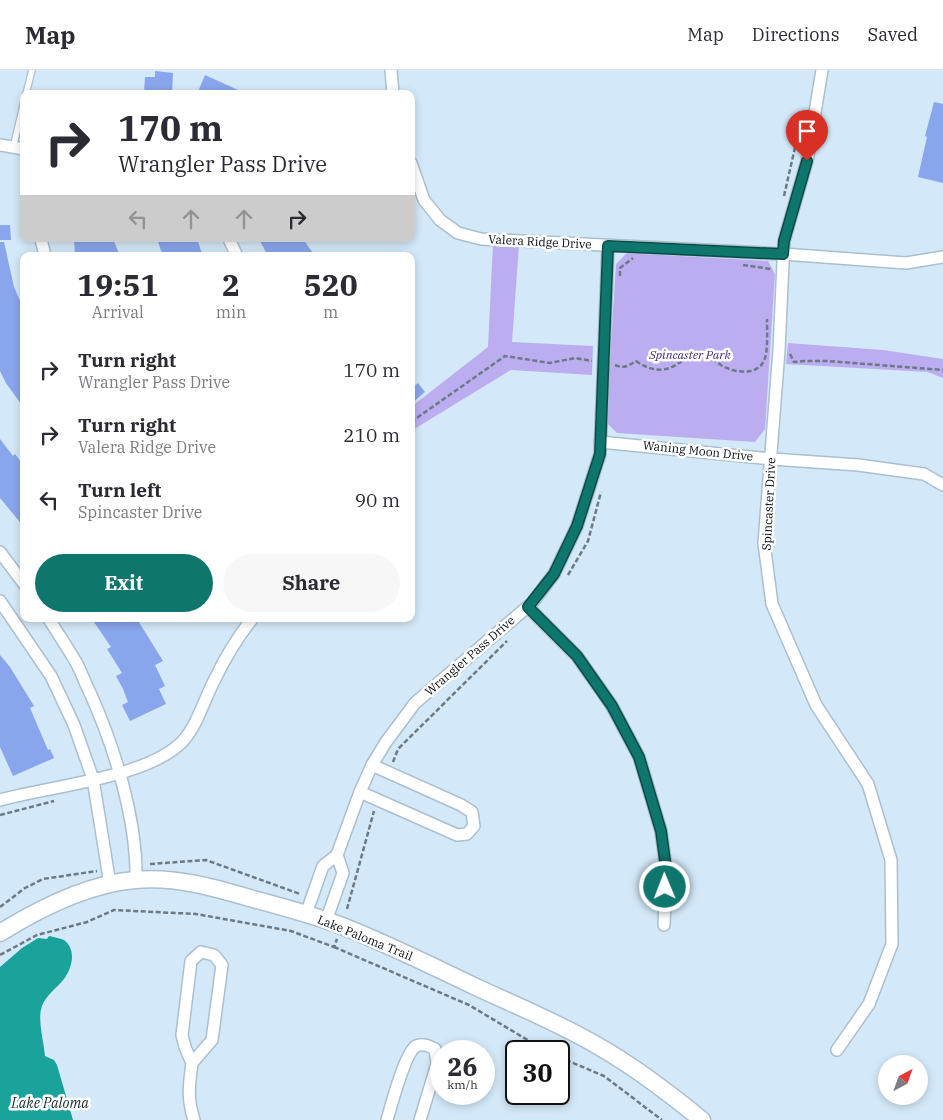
<!DOCTYPE html>
<style>
:root{--surface:#fff;--page:#f7f7f7;--text:#2b2b33;--muted:#7c7c81;--line:#e1e1e2;--accent:#0f766e}
body{margin:0;font-family:"IBM Plex Serif",serif;background:var(--page);color:var(--text);height:100vh;display:flex;flex-direction:column;font-size:19px;white-space:nowrap}
*{box-sizing:border-box;margin:0}
p{font-size:16px;color:var(--muted)}
.icon{flex:none;width:28px;height:28px;fill:none;stroke:currentColor;stroke-width:2;stroke-linecap:round;stroke-linejoin:round}
.map{position:relative;flex:1;overflow:hidden}
.details{position:absolute;left:20px;top:182px;width:395px;height:370px;display:flex;flex-direction:column;background:var(--surface);border-radius:10px;box-shadow:0 2px 8px #0003}
.details>*{flex:none}
.guide{position:absolute;left:20px;top:20px;width:395px;height:152px;border-radius:10px;box-shadow:0 2px 8px #0003;background:#fff;color:var(--text);overflow:hidden}
.needle{width:32px;rotate:41deg}
.tools{position:absolute;left:878px;top:985px;display:grid;gap:10px}
.tools a{display:grid;place-items:center;width:50px;height:50px;border-radius:50%;background:var(--surface);box-shadow:0 2px 8px #0003;font-size:25px}
.speed{position:absolute;left:430px;top:970px;display:flex;gap:10px;font-size:25px;font-weight:700;text-align:center}
.speed>*{display:grid;place-content:center;width:65px;height:65px;border-radius:50%;background:var(--surface);box-shadow:0 2px 8px #0003;line-height:1}
.speed small{font-size:12px;font-weight:400}
.speed .limit{border:2px solid #111;border-radius:8px;background:#fff;color:#111}
.pin{position:absolute;display:grid;place-items:center;width:42px;height:42px;color:#fff;margin:-51px -21px;border-radius:50% 50% 50% 0;rotate:-45deg;box-shadow:0 0 5px #0007}
.pin .icon{rotate:45deg}
.me{position:absolute;width:55px;margin:-28px;rotate:359deg;stroke-linejoin:round;filter:drop-shadow(0 0 4px #0008)}
.turn{display:flex;align-items:center;gap:18px;height:105px;padding:0 15px;font-size:22px}
.turn .icon{width:65px;height:65px;stroke-width:2.5}
.turn b{display:block;font-size:35px;line-height:42px}
.lanes{display:flex;align-items:center;height:48px;padding:0 15px;background:#0003;justify-content:center;gap:25px;direction:ltr}
.lanes .off{opacity:.35}
.eta{display:flex;justify-content:space-evenly;align-items:center;height:85px;text-align:center}
.eta b{font-size:30px;font-weight:700;line-height:35px}
.button{display:flex;gap:10px;margin-top:auto;padding:10px 15px}
.button a{flex:1;height:58px;border-radius:30px;background:var(--accent);color:#fff;font-size:20px;font-weight:700;line-height:58px;text-align:center}
.button a+a{background:var(--page);color:var(--text)}
ul{padding:0;list-style:none}
li{display:flex;align-items:center;gap:15px;height:65px;padding:0 15px}
li div{flex:1}
li b{display:block;font-size:19px}
li em{font-style:normal}
header{display:flex;align-items:center;gap:30px;box-sizing:border-box;height:70px;padding:0 25px;background:var(--surface);border-bottom:1px solid var(--line)}
header strong{font-size:24px}
nav{display:flex;gap:28px;margin-inline-start:auto;font-size:18px}
.map>svg:first-child{display:block}
.green{fill:#bcadf1}
.water{fill:#1aa39b}
.building{fill:#89a5ec}
.lines{fill:none;stroke-linecap:round;stroke-linejoin:round}
.lane-casing{stroke:#abbfce;stroke-width:8}
.street-casing{stroke:#abbfce;stroke-width:14}
.secondary-casing{stroke:#abbfce;stroke-width:19}
.path{stroke:#6c7a85;stroke-width:2.5;stroke-dasharray:5 2.5;stroke-linecap:butt}
.lane{stroke:#fff;stroke-width:5.5}
.street{stroke:#fff;stroke-width:11}
.secondary{stroke:#fff;stroke-width:16}
.route-casing{stroke:#0a4d48;stroke-width:12}
.route{stroke:#0f766e;stroke-width:9}
.labels{text-anchor:middle;stroke-width:5;stroke-linejoin:round;paint-order:stroke}
.street-label{font-size:12px;fill:#070e13;stroke:#fff}
.park-label{font-size:12px;font-style:italic;fill:#46297f;stroke:#fff}
.water-label{font-size:14px;font-style:italic;fill:#1a302e;stroke:#fff}
</style>
<header>
<strong>Map</strong>
<nav><a>Map</a><a>Directions</a><a>Saved</a></nav>
</header>
<div class="map">
<svg width="943" height="1050" viewBox="0 0 943 1050">
<rect width="100%" height="100%" fill="#d3e8f8"/>
<g class="green">
<polygon points="493,173 519,174 512,272 593,276 592,305 511,300 411,361 411,337 488,277"/>
<polygon points="627,183 768,191 775,204 765,359 755,372 617,363 606,352 616,194"/>
<polygon points="788,273 883,280 943,289 943,308 928,302 786,294"/>
</g>
<path class="water" d="M49,866C53,867 60,868 64,870C77,880 72,898 64,909C57,918 46,925 42,936C37,949 44,972 45,986L54,990L57,995L73,1050H0V897L22,878L38,868L47,869Z"/>
<g class="building">
<polygon points="155,1 173,3 172,24 144,24 145,7 155,7"/>
<polygon points="205,5 247,24 197,24"/>
<polygon points="934,32 943,34 943,113 918,107 927,67 925,66"/>
<polygon points="0,155 10,155 11,170 0,170"/>
<polygon points="74,169 113,169 120,186 75,186"/>
<polygon points="157,169 197,169 203,186 163,186"/>
<polygon points="259,169 303,169 315,186 268,186"/>
<polygon points="0,172 4,172 14,217 24,240 24,338 6,313 0,301"/>
<polygon points="418,313 425,322 411,334 411,319"/>
<polygon points="0,369 13,386 15,384 24,396 24,457 0,428"/>
<polygon points="92,549 137,549 163,591 155,595 165,616 159,619 166,634 130,651 122,635 128,632 123,619 116,606 122,603 107,579 111,577"/>
<polygon points="0,585 10,597 34,636 30,638 48,680 50,679 54,688 13,706 0,677"/>
</g>
<g class="lines">
<g class="lane-casing">
<g id="lane">
<polyline points="26,24 32,0"/>
<polyline points="13,78 24,32"/>
</g>
</g>
<g class="street-casing">
<g id="street">
<polyline points="391,0 393,24"/>
<polyline points="822,0 807,91 784,171 779,280 764,473 772,534 816,635 868,714 891,790 892,874 869,934 837,980"/>
<polyline points="0,75 24,79"/>
<polyline points="411,93 424,130 440,150 458,163 481,169 783,184 906,193 943,187"/>
<polyline points="41,169 45,186"/>
<polyline points="229,169 237,186"/>
<polyline points="600,372 772,389 858,395 924,404 943,415"/>
<polyline points="0,482 24,514"/>
<polyline points="0,531 51,606 74,655 93,709 110,814"/>
<polyline points="528,537 577,586 612,636 639,687 661,761 666,798 664,855"/>
<path d="M49,549C58,564 68,578 77,594C82,604 86,615 91,625C115,679 137,750 136,809"/>
<polyline points="360,722 457,765 467,764 474,756 472,742 461,735 372,695"/>
<path d="M0,730C49,716 148,708 183,671C198,654 205,627 216,607C226,586 238,567 252,549"/>
<polyline points="306,844 323,796 337,785 360,722 372,695 386,672 415,633 532,533 554,504 577,456 600,384 608,176"/>
<polyline points="326,851 343,803 337,785"/>
<polygon points="201,882 214,885 222,895 212,970 192,993 185,977 182,965 191,891"/>
<path d="M192,993C189,1016 187,1028 194,1050"/>
<path d="M387,1050C391,1036 405,983 416,976C423,973 429,976 435,979L437,994L420,1050"/>
</g>
</g>
<g class="secondary-casing">
<path id="secondary" d="M0,863C40,838 87,814 135,810C175,806 216,818 253,829C283,837 313,845 342,856C388,874 432,896 476,917C517,936 559,953 598,976C635,997 669,1023 702,1050"/>
</g>
<g class="path">
<polyline points="784,126 801,51"/>
<polyline points="743,195 771,199"/>
<polyline points="620,206 620,198 633,188"/>
<polyline points="790,284 794,292 804,291 828,291 943,300"/>
<path d="M615,295C624,299 628,296 636,291C649,300 662,303 676,295C683,291 689,286 697,285C708,283 713,290 721,295C734,303 759,307 765,288C768,278 767,260 767,249"/>
<polyline points="411,352 505,286 550,293 575,288 592,291"/>
<polyline points="568,505 588,471 601,422"/>
<polyline points="393,692 398,679 507,571"/>
<polyline points="0,745 54,731"/>
<polyline points="150,794 206,790 300,824"/>
<polyline points="0,837 25,818 43,809 97,801"/>
<polyline points="347,839 374,741"/>
<polyline points="334,877 469,935 546,981"/>
<polyline points="0,885 37,865 87,852 114,840 196,844 291,861 334,877 337,869"/>
<polyline points="559,987 604,1006 662,1050"/>
</g>
<use href="#lane" class="lane"/>
<use href="#street" class="street"/>
<use href="#secondary" class="secondary"/>
</g>
<g class="lines">
<g class="route-casing">
<polyline id="route" points="665,817 666,798 661,761 639,687 612,636 577,586 528,537 554,504 577,456 600,384 608,176 783,184 784,171 807,91"/>
</g>
<use href="#route" class="route"/>
</g>
<g class="labels">
<g class="street-label">
<text transform="translate(540 172) rotate(3)" y="4">Valera Ridge Drive</text>
<text transform="translate(698 381) rotate(6)" y="4">Waning Moon Drive</text>
<text transform="translate(769 434) rotate(-87)" y="4">Spincaster Drive</text>
<text transform="translate(470 586) rotate(-41)" y="4">Wrangler Pass Drive</text>
<text transform="translate(365 868) rotate(22)" y="4">Lake Paloma Trail</text>
</g>
<g class="park-label">
<text x="690" y="289">Spincaster Park</text>
</g>
<g class="water-label">
<text x="50" y="1038">Lake Paloma</text>
</g>
</g>
</svg>
<div class="tools">
<a><svg class="needle" viewBox="-14 -14 28 28"><path d="M0-13l5 13h-10z" fill="#e53935"/><path d="M0 13l5-13h-10z" fill="#7c7c81"/></svg></a>
</div>
<div class="speed"><div>26<small>km/h</small></div><div class="limit">30</div></div>
<div class="pin" style="left:807px;top:91px;background:#d93025"><svg class="icon" aria-label="arrive" viewBox="0 0 24 24"><path d="M6 21V4h12l-3 4 3 4H6"/></svg></div>
<svg class="me" style="left:665px;top:817px" viewBox="-20 -20 40 40"><circle r="17" fill="#0f766e" stroke="#fff" stroke-width="3"/><path d="M0-11L8 9 0 5-8 9z" fill="#fff"/></svg>
<div class="guide">
<div class="turn"><svg class="icon" aria-label="right" viewBox="0 0 24 24"><path d="M7 20v-9h11M14 6l5 5-5 5"/></svg><div><b>170 m</b>Wrangler Pass Drive</div></div>
<div class="lanes"><svg class="icon off" aria-label="left" viewBox="0 0 24 24"><path d="M17 20v-9H6M10 6l-5 5 5 5"/></svg><svg class="icon off" aria-label="ahead" viewBox="0 0 24 24"><path d="M12 20V5M6 11l6-6 6 6"/></svg><svg class="icon off" aria-label="ahead" viewBox="0 0 24 24"><path d="M12 20V5M6 11l6-6 6 6"/></svg><svg class="icon" aria-label="right" viewBox="0 0 24 24"><path d="M7 20v-9h11M14 6l5 5-5 5"/></svg></div>
</div>
<section class="details">
<div class="eta">
<div><b>19:51</b><p>Arrival</p></div>
<div><b>2</b><p>min</p></div>
<div><b>520</b><p>m</p></div>
</div>
<ul>
<li><svg class="icon" aria-label="right" viewBox="0 0 24 24"><path d="M7 20v-9h11M14 6l5 5-5 5"/></svg><div><b>Turn right</b><p>Wrangler Pass Drive</p></div><em>170 m</em></li>
<li><svg class="icon" aria-label="right" viewBox="0 0 24 24"><path d="M7 20v-9h11M14 6l5 5-5 5"/></svg><div><b>Turn right</b><p>Valera Ridge Drive</p></div><em>210 m</em></li>
<li><svg class="icon" aria-label="left" viewBox="0 0 24 24"><path d="M17 20v-9H6M10 6l-5 5 5 5"/></svg><div><b>Turn left</b><p>Spincaster Drive</p></div><em>90 m</em></li>
</ul>
<div class="button"><a>Exit</a><a>Share</a></div>
</section>
</div>
